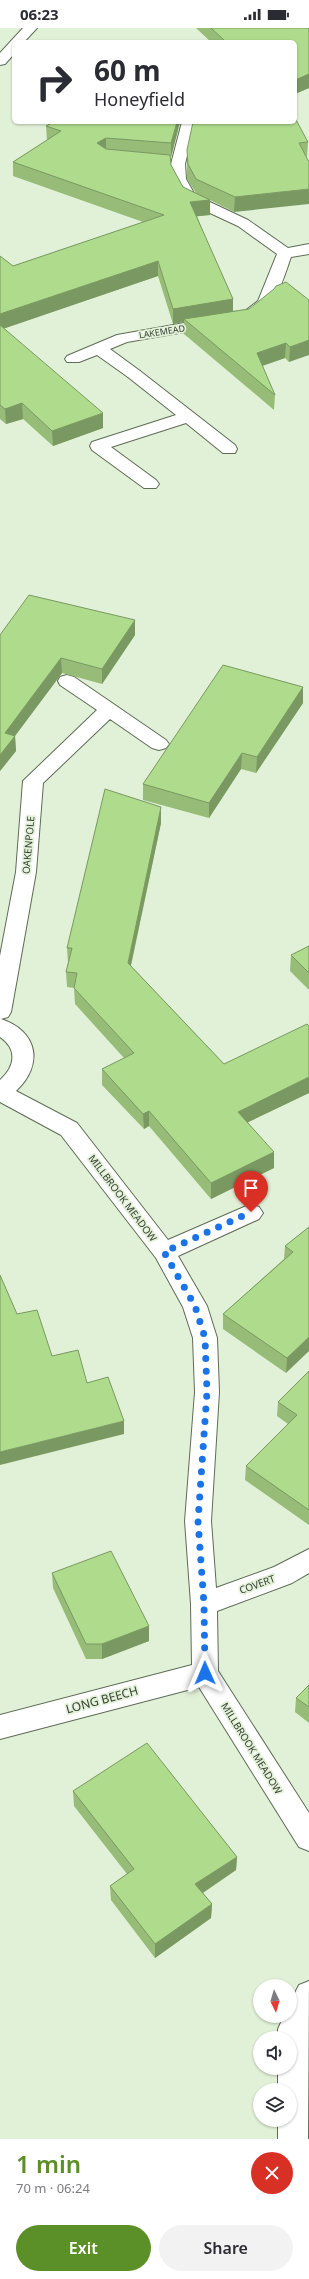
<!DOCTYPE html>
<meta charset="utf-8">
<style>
:root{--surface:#fff;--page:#f2f2f3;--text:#2b2b33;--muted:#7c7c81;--accent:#5b8f28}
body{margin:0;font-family:"Noto Sans",sans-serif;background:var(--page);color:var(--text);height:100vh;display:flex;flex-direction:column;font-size:15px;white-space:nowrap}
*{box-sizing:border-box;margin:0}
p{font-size:13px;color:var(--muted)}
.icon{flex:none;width:22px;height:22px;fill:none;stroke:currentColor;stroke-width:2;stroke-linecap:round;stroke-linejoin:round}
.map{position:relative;height:2111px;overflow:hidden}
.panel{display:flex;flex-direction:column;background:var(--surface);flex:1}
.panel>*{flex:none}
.hud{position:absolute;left:12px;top:12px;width:285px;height:84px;border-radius:6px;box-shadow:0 1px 3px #0004;background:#fff;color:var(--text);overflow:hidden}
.needle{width:26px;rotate:175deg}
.tools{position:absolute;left:253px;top:1951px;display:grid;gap:8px}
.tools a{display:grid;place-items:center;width:44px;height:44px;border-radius:50%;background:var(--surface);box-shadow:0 1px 3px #0004;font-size:20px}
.pin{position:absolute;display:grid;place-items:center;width:34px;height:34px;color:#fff;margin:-41px -17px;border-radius:50% 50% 50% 0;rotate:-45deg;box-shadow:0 0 4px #0007}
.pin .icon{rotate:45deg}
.me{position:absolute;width:44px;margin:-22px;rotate:359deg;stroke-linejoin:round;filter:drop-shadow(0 0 3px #0008)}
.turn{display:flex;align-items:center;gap:14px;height:84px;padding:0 16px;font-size:18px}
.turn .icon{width:52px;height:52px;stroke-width:2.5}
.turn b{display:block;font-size:28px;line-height:34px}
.round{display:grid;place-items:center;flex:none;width:42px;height:42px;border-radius:21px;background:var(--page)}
.headline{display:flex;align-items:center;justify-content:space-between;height:68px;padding:0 16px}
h1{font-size:24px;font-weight:600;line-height:30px;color:var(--accent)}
.primary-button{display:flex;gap:8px;margin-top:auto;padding:8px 16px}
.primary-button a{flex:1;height:46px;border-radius:24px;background:var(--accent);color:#fff;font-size:16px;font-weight:600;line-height:46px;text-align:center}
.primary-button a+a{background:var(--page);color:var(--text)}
.status{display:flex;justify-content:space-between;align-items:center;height:28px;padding:0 20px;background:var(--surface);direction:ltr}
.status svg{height:11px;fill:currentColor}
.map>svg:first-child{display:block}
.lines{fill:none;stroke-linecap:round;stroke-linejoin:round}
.service-casing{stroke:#5e6c55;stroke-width:2}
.minor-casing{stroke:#5e6c55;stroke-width:2}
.tertiary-casing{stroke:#5e6c55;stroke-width:2}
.service{fill:#fff;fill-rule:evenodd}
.minor{fill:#fff;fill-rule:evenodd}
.tertiary{fill:#fff;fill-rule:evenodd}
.wall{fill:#96bc78}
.shaded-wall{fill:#7a9962}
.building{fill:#aedb8c;stroke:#7a9962}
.route{stroke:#1a73e8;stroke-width:7;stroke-dasharray:0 12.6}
.labels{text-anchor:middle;stroke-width:3.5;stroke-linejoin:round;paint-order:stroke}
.far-street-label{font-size:9px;fill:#383e34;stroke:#e1f1d7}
.street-label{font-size:10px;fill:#383e34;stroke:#e1f1d7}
.near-street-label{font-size:12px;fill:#383e34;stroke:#e1f1d7}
</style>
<div class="status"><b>06:23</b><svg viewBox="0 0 49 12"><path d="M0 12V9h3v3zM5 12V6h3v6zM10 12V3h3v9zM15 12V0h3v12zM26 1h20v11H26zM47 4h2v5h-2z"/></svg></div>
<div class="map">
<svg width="309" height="2111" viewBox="0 0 309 2111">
<rect width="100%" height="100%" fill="#e1f1d7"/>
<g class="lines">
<g class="service-casing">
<polygon id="service" points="134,341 140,343 235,417 237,421 235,425 223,425 186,395 111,419 156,452 159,456 156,460 144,460 92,422 90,418 92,414 176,387 128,349 126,346 128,343"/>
</g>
<g class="minor-casing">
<g id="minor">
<path d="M182,94L195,95L185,136L186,151L195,167L248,192L288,220L309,216V226L291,229C284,248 272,296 243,289L241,286L258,273L277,226L238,198L184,173L172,151L171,136Z"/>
<polygon points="213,290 219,292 221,295 219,298 127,314 110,321 140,343 142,346 140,349 128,349 97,327 79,334 67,334 65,331 67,328 117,307"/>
<path d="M67,647L74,649L166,712L169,716L166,720L159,722L152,720L110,691L43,755L36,844L11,984L8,989L1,991C38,1003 44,1037 16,1063L77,1095L168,1212L251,1176L259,1179L263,1185L259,1191L178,1228L207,1278L217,1310L219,1364L211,1493L216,1560L274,1539L309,1521V1545L292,1555L217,1583L218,1643L309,1785V1823L299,1819L199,1659L0,1711V1687L192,1637L191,1576L185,1493L195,1364L193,1310L183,1279L156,1230L61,1107L0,1074V1052C15,1039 18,1021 0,1009V928L16,844L23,753L97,682L60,657L58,653L60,649Z"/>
<polygon points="309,1953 308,2111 278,2111 278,2092 290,2092 290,2062 278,2062 278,2040 290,2040 290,2010 278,2010 278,2001 284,1988 290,1988 290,1975 299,1957"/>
</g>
</g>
<g class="tertiary-casing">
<polygon id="tertiary" points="23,0 37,0 24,14 14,14 14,26 5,36 0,37 0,25"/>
</g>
<use href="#service" class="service"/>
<use href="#minor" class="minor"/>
<use href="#tertiary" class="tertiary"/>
</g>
<g class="wall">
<polygon points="196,0 309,0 309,60 295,66 295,14 211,14"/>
<polygon points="180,94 171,129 170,129 171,137 183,159 196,165 187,151 187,122 308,114 307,129 234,184 210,172 210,187 197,188 233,283 309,272 289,334 285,330 262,338 275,367 274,382 184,306 184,294 173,296 158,248 4,300 103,400 53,418 23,391 6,396 0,391 0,228 13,238 143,194 13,148 13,134 47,112 46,98"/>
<polygon points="135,592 135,607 102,656 62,645 15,708 16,723 0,743 0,607"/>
<polygon points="303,659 303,675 256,745 241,741 209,790 143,772 143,756"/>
<polygon points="161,779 161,795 131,938 224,1036 309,998 309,1065 248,1094 274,1140 211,1171 149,1098 144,1101 102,1057 102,1041 124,1030 75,976 74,960 67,959 66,944 68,935 67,920"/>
<polygon points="309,918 309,962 290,943 291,927"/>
<polygon points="309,1199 286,1345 223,1301 223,1286 284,1231 285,1218"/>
<polygon points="309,1343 309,1497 245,1452 246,1438 288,1396 277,1388 278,1374"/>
<polygon points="52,1545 149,1598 149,1613 102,1631 86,1631 53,1560"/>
<polygon points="309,1657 309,1695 295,1684 296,1670"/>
<polygon points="73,1763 237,1829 236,1842 203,1865 212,1876 211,1890 155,1930 111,1872 110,1858 127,1846 74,1778"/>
</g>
<g class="shaded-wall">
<polygon points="309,46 309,60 295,66 295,52"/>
<polygon points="177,94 180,94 171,129 171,115"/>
<polygon points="106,110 106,124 97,115"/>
<polygon points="309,161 309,176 234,184 235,169"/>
<polygon points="210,172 210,187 190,189 190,174"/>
<polygon points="158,233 158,248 0,302 0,286"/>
<polygon points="233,271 233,286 184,291 184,294 173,296 173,281"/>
<polygon points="309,312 309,327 289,334 290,319"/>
<polygon points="286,315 285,330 256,340 257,325"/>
<polygon points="22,375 23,391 6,396 5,381"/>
<polygon points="103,385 103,400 53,418 52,403"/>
<polygon points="135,592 135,607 102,656 102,641"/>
<polygon points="61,630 62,645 6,720 5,705"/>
<polygon points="303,659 303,675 256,745 257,729"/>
<polygon points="15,708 16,723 0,743 0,727"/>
<polygon points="242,725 241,741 209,790 209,775"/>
<polygon points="161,779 161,795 128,950 128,935"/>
<polygon points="309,1049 309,1065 238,1099 238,1084"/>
<polygon points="149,1083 149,1098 144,1101 143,1086"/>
<polygon points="274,1124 274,1140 211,1171 211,1155"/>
<polygon points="309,1309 309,1323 286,1345 287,1330"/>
<polygon points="124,1393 124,1406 0,1437 0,1424"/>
<polygon points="149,1598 149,1613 102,1631 102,1616"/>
<polygon points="237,1829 236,1842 195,1870 195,1856"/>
<polygon points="212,1876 211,1890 155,1930 155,1916"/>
</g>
<g class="building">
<polygon points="211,0 309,0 309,46 295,52 295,14 218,14 224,12"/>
<polygon points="295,90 308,114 299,115 309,134 309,161 235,169 196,151 188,136 187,122 193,94 295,94"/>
<polygon points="53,94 177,94 171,115 106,110 97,115 106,121 170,127 171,137 183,159 210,172 190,174 233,271 173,281 158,233 0,286 0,228 13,238 164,187 13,134 61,103 46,98"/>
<polygon points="286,254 309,272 309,312 290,319 286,315 257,325 275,367 184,291 249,281 274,261 276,258"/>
<polygon points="0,297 103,385 52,403 22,375 5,381 0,377"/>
<polygon points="29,567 135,592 102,641 61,630 5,705 15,708 0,727 0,607"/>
<polygon points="223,637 303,659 257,729 242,725 209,775 143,756"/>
<polygon points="105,761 161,779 128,935 224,1036 307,996 309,998 309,1049 238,1084 274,1124 211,1155 149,1083 143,1086 102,1041 134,1025 74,960 77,945 66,944 72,920 67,920"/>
<polygon points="309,918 309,945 291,927"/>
<polygon points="309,1199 309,1309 287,1330 223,1286 293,1224 285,1218"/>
<polygon points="0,1247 17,1286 37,1282 52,1328 78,1322 87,1355 108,1349 124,1393 0,1424"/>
<polygon points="309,1343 309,1482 246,1438 297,1387 278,1374"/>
<polygon points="111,1523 149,1598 102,1616 86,1616 52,1545"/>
<polygon points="309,1657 309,1679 296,1670"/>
<polygon points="147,1715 237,1829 195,1856 212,1876 155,1916 110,1858 134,1841 73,1763"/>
</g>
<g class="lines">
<polyline class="route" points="205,1645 204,1576 198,1493 207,1364 205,1310 195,1278 164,1224 251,1184"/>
</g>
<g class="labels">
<g class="far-street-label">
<text transform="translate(162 304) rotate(-9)" y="3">LAKEMEAD</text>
</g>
<g class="street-label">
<text transform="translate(28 817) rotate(-85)" y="4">OAKENPOLE</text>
<text transform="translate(123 1170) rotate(53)" y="4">MILLBROOK MEADOW</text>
<text transform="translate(257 1556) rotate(-20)" y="4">COVERT</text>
<text transform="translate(252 1720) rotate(58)" y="4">MILLBROOK MEADOW</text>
</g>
<g class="near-street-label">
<text transform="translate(102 1672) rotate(-15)" y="4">LONG BEECH</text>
</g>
</g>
</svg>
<div class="tools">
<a><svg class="needle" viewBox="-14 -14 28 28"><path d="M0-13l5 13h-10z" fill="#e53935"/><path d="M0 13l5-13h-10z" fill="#7c7c81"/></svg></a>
<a><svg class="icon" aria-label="sound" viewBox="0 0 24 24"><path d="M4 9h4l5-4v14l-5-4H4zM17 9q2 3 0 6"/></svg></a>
<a><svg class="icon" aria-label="layers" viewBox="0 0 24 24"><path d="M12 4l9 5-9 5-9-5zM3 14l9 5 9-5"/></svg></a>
</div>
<div class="pin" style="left:251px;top:1184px;background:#d93025"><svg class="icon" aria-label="arrive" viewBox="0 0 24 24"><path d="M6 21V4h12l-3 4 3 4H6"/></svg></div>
<svg class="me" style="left:205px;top:1645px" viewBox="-20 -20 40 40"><path d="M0-17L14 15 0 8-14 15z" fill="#1a73e8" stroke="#fff" stroke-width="4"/></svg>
<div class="hud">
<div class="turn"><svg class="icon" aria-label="right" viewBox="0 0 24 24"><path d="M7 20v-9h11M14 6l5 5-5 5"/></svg><div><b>60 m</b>Honeyfield</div></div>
</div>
</div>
<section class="panel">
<div class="headline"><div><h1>1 min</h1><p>70 m · 06:24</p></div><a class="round" style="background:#d93025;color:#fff"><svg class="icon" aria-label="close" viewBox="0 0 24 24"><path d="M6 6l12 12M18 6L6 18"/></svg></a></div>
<div class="primary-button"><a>Exit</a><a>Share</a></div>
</section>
